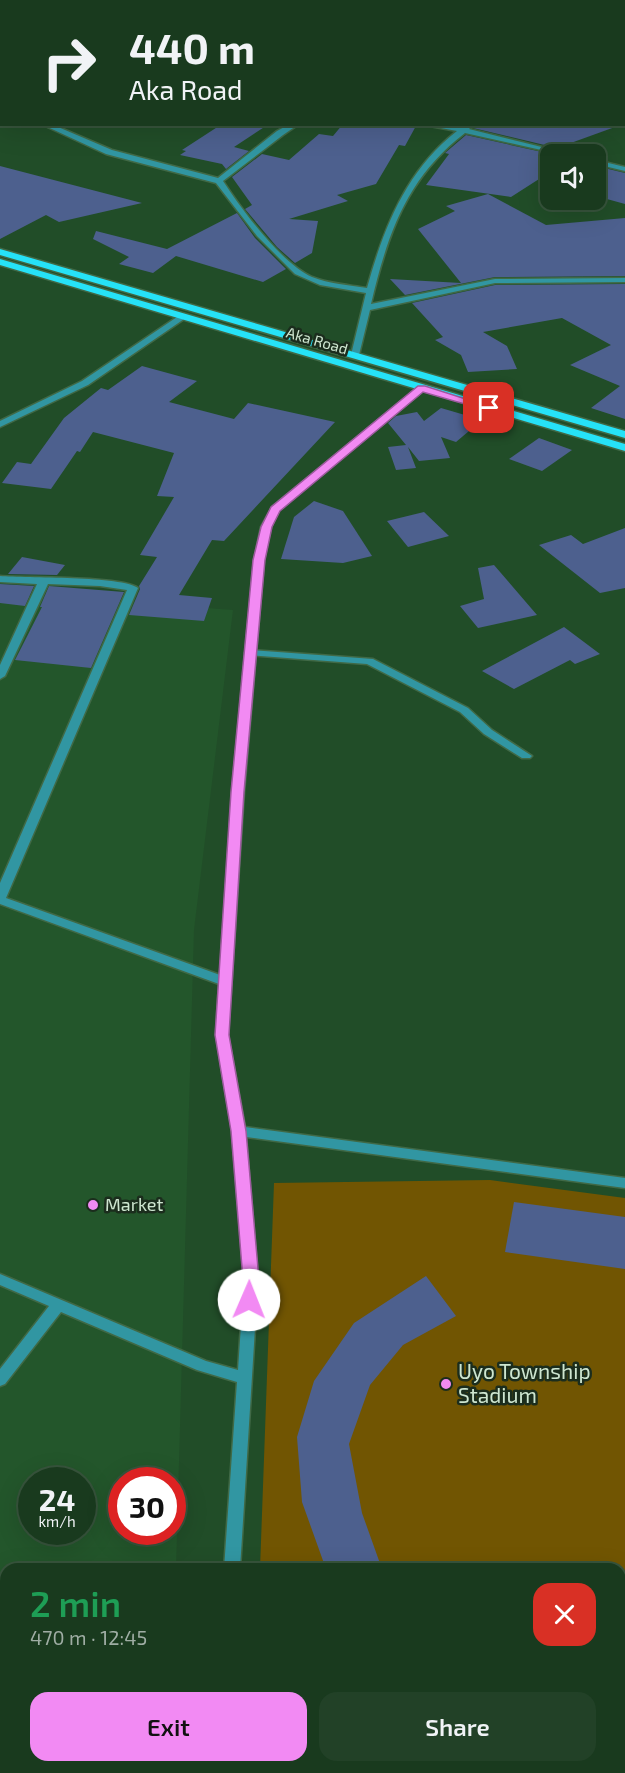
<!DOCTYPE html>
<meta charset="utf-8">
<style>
:root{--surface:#193a1e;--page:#224127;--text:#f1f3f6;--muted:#9fada4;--line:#37543c;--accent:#f28af3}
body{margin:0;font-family:"Exo 2",sans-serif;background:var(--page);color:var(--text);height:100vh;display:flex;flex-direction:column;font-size:22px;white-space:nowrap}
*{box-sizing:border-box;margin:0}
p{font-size:20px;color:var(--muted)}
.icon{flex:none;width:33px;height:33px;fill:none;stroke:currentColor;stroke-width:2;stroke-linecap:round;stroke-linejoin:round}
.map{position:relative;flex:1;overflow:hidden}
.drawer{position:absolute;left:0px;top:1563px;width:626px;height:210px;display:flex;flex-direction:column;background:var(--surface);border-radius:18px 18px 0 0;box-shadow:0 6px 24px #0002,0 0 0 2px var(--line)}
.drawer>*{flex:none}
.top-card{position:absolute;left:0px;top:0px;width:626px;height:126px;box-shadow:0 6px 24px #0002,0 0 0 2px var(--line);background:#193a1e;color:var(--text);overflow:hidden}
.tools{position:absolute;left:540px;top:144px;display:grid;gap:12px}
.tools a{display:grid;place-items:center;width:66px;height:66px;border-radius:12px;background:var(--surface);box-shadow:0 6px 24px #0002,0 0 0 2px var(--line);font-size:30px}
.speed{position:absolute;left:18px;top:1467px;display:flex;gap:12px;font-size:30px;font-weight:700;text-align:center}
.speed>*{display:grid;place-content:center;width:78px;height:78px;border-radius:50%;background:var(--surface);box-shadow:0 6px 24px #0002,0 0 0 2px var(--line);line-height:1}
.speed small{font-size:15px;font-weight:400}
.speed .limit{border:9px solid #d22;background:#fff;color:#111}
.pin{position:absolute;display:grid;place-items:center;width:51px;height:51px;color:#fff;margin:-26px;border-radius:12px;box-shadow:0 3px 9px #0006}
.me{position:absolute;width:66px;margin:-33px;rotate:1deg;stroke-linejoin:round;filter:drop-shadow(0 0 4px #0008)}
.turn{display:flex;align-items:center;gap:21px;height:126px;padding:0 30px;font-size:27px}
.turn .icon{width:78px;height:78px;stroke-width:2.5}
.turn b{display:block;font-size:42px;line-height:51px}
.round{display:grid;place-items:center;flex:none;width:63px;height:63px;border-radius:18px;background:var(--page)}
.headline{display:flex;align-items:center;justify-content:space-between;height:102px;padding:0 30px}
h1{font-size:36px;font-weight:600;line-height:45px;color:#1e9e55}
.action{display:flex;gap:12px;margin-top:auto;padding:12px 30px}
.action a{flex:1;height:69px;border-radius:18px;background:var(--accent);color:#111;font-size:24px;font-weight:600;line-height:69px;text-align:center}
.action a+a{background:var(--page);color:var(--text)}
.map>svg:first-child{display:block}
.built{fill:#23562b;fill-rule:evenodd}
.green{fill:#715502}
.building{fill:#4d608e}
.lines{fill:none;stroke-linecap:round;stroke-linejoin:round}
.service-casing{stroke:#406946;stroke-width:3}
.minor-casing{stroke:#406946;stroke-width:3}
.primary-casing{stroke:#406946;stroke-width:3}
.service{fill:#3196a2;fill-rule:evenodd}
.minor{fill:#3196a2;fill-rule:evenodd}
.primary{fill:#26e2f7;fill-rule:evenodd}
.route{fill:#f28af3;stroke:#9d5a9e;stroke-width:1.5}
.poi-dot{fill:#f28af3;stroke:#1b2d1d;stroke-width:2}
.labels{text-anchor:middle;stroke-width:5;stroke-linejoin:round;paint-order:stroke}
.far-street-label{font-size:15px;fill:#cee6d0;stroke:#1b2d1d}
.poi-label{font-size:18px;fill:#cee6d0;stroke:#1b2d1d;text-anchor:start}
.near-poi-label{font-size:21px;fill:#cee6d0;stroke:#1b2d1d;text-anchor:start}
</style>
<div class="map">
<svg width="625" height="1773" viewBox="0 0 625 1773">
<rect width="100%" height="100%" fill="#214d28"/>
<path class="built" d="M0,592L233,610L194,930L176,1569H6V1767H170V1773H0ZM32,1480H82V1532H32ZM122,1480H172V1532H122Z"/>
<polygon class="green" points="490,1180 625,1198 625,1773 252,1773 252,1767 620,1767 620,1569 260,1569 274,1183"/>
<g class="building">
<polygon points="222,124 269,124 234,147 249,151 226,169 222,164 180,155 186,151 182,150"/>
<polygon points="343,124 417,124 405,146 399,145 376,184 337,195 348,201 289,219 318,221 312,253 295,263 277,247 245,209 252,205 232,177 262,154 289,160 319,134 333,136"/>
<polygon points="476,124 615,124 615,127 557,148 473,128"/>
<polygon points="466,135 551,154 550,172 511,197 426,185 449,154 445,153"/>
<polygon points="0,166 142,203 59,222 46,215 0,239"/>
<polygon points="596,166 625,173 625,204 596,196"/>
<polygon points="488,194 546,225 625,218 625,276 495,277 405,295 390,279 461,283 418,229 455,211 446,206"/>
<polygon points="237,213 255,238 286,269 263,282 176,256 153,273 119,264 129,257 93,239 96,231 167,249"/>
<polygon points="625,284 625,419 591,408 620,386 570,365 611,345 562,318 483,332 507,346 517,369 468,372 461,355 435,340 443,337 412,303 495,285"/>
<polygon points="142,366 197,381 169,402 234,419 248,403 335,422 224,541 212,540 179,595 212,598 204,621 129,615 140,589 139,586 157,557 140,555 174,497 157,496 174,453 93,432 80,452 77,451 51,489 2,483 17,462 31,464 64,418 101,388 108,390"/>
<polygon points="441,408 482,420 456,442 441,437 450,458 419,461 408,447 416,468 396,470 388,447 406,445 388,423 396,416 417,412 424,421"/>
<polygon points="539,438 572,450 542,471 509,459"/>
<polygon points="314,501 343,511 372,556 343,563 281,559 294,517"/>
<polygon points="424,512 449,536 408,547 387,521"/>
<polygon points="625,528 625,588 600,593 539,545 571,535 583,544"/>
<polygon points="22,557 65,565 57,575 8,574"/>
<polygon points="494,565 537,615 478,628 460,606 484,599 478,568"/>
<polygon points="0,584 34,586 25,606 0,603"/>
<polygon points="49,586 124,592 91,668 15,660 42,607 40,607"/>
<polygon points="564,627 600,654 575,664 570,660 514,689 482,671"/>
<polygon points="514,1202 625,1217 625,1269 505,1252"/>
<polygon points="426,1276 456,1316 403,1345 370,1385 349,1444 362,1513 382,1569 326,1569 302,1502 297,1437 314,1381 354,1323"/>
</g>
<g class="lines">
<g class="service-casing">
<g id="service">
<polygon points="11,0 17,0 10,2"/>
<polygon points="2,11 2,16 0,16 0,12"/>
<polygon points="250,650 373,659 468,708 492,730 532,756 530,758 522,758 484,734 460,712 367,664 246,655 245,653 246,651"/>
</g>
</g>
<g class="minor-casing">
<g id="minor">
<polygon points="179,0 186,0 187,2 180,2"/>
<polygon points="535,0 543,0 533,2"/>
<polygon points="624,37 625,37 624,42"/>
<rect x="0" y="98" width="2" height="5"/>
<path d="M41,124H51L112,150L218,178L277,131L290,124H299L283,135L223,181C242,210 281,263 312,277C329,284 349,285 367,288C384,227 406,171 457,131L419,124H440L462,128L466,124H474L469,129L570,154H559L465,133C406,178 387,236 371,304L495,279L625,278V282L495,283L370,310L359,355L352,357L351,355L366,293L320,285L295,274L257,236L216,183L106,154Z"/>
<polygon points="596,160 625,167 625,171 596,164"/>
<polygon points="180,315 187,317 88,385 0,427 0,421 82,381"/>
<path d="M421,385L425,388L424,390L279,510L271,527L264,560L244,792L228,1035L245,1127L625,1178V1188L246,1137L258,1280L240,1569H224L237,1382L197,1370L61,1312L5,1384L0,1386V1369L49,1306L0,1285V1274L206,1361L238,1370L244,1280L232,1131L216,1035L219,984L0,904V883L127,590L100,586L48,584L5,676L0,679V665L37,584L0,582V576C25,578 123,576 138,588L6,898L220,975L232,792L254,560L261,527L272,507Z"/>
<rect x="210" y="1767" width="18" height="6"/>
</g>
</g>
<g class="primary-casing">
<g id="primary">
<polygon points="0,249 625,431 625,438 0,255"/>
<polygon points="0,259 625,444 625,451 0,265"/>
</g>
</g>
<use href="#service" class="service"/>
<use href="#minor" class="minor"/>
<use href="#primary" class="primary"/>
</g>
<polygon class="route" points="418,386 425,386 494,408 489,411 423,392 280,511 272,527 265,560 244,792 229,1035 246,1131 259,1280 255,1304 249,1306 244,1304 241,1300 243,1280 231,1131 215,1035 231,792 253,560 261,527 271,507"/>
<g class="poi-dot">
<circle cx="93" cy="1205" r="6"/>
<circle cx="446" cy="1384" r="6"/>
</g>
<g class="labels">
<g class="far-street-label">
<text transform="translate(317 341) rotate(16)" y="5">Aka Road</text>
</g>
<g class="poi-label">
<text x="105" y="1211">Market</text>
</g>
<g class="near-poi-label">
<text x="458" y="1379">Uyo Township<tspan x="458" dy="24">Stadium</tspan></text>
</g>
</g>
</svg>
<div class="tools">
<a><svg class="icon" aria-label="sound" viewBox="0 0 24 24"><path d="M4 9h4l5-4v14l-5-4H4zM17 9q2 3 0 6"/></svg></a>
</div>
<div class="speed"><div>24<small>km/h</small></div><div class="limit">30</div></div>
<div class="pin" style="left:489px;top:408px;background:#d93025"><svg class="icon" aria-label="arrive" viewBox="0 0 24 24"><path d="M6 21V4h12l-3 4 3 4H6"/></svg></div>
<svg class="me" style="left:249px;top:1300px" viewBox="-20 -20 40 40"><circle r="19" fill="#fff"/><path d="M0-13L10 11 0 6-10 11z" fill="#f28af3"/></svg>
<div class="top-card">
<div class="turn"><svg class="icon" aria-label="right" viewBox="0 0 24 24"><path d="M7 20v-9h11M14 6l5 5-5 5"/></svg><div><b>440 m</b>Aka Road</div></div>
</div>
<section class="drawer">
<div class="headline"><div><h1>2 min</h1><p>470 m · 12:45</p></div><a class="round" style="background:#d93025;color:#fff"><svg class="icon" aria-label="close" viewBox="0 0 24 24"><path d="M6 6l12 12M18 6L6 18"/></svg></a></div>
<div class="action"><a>Exit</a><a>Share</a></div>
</section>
</div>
